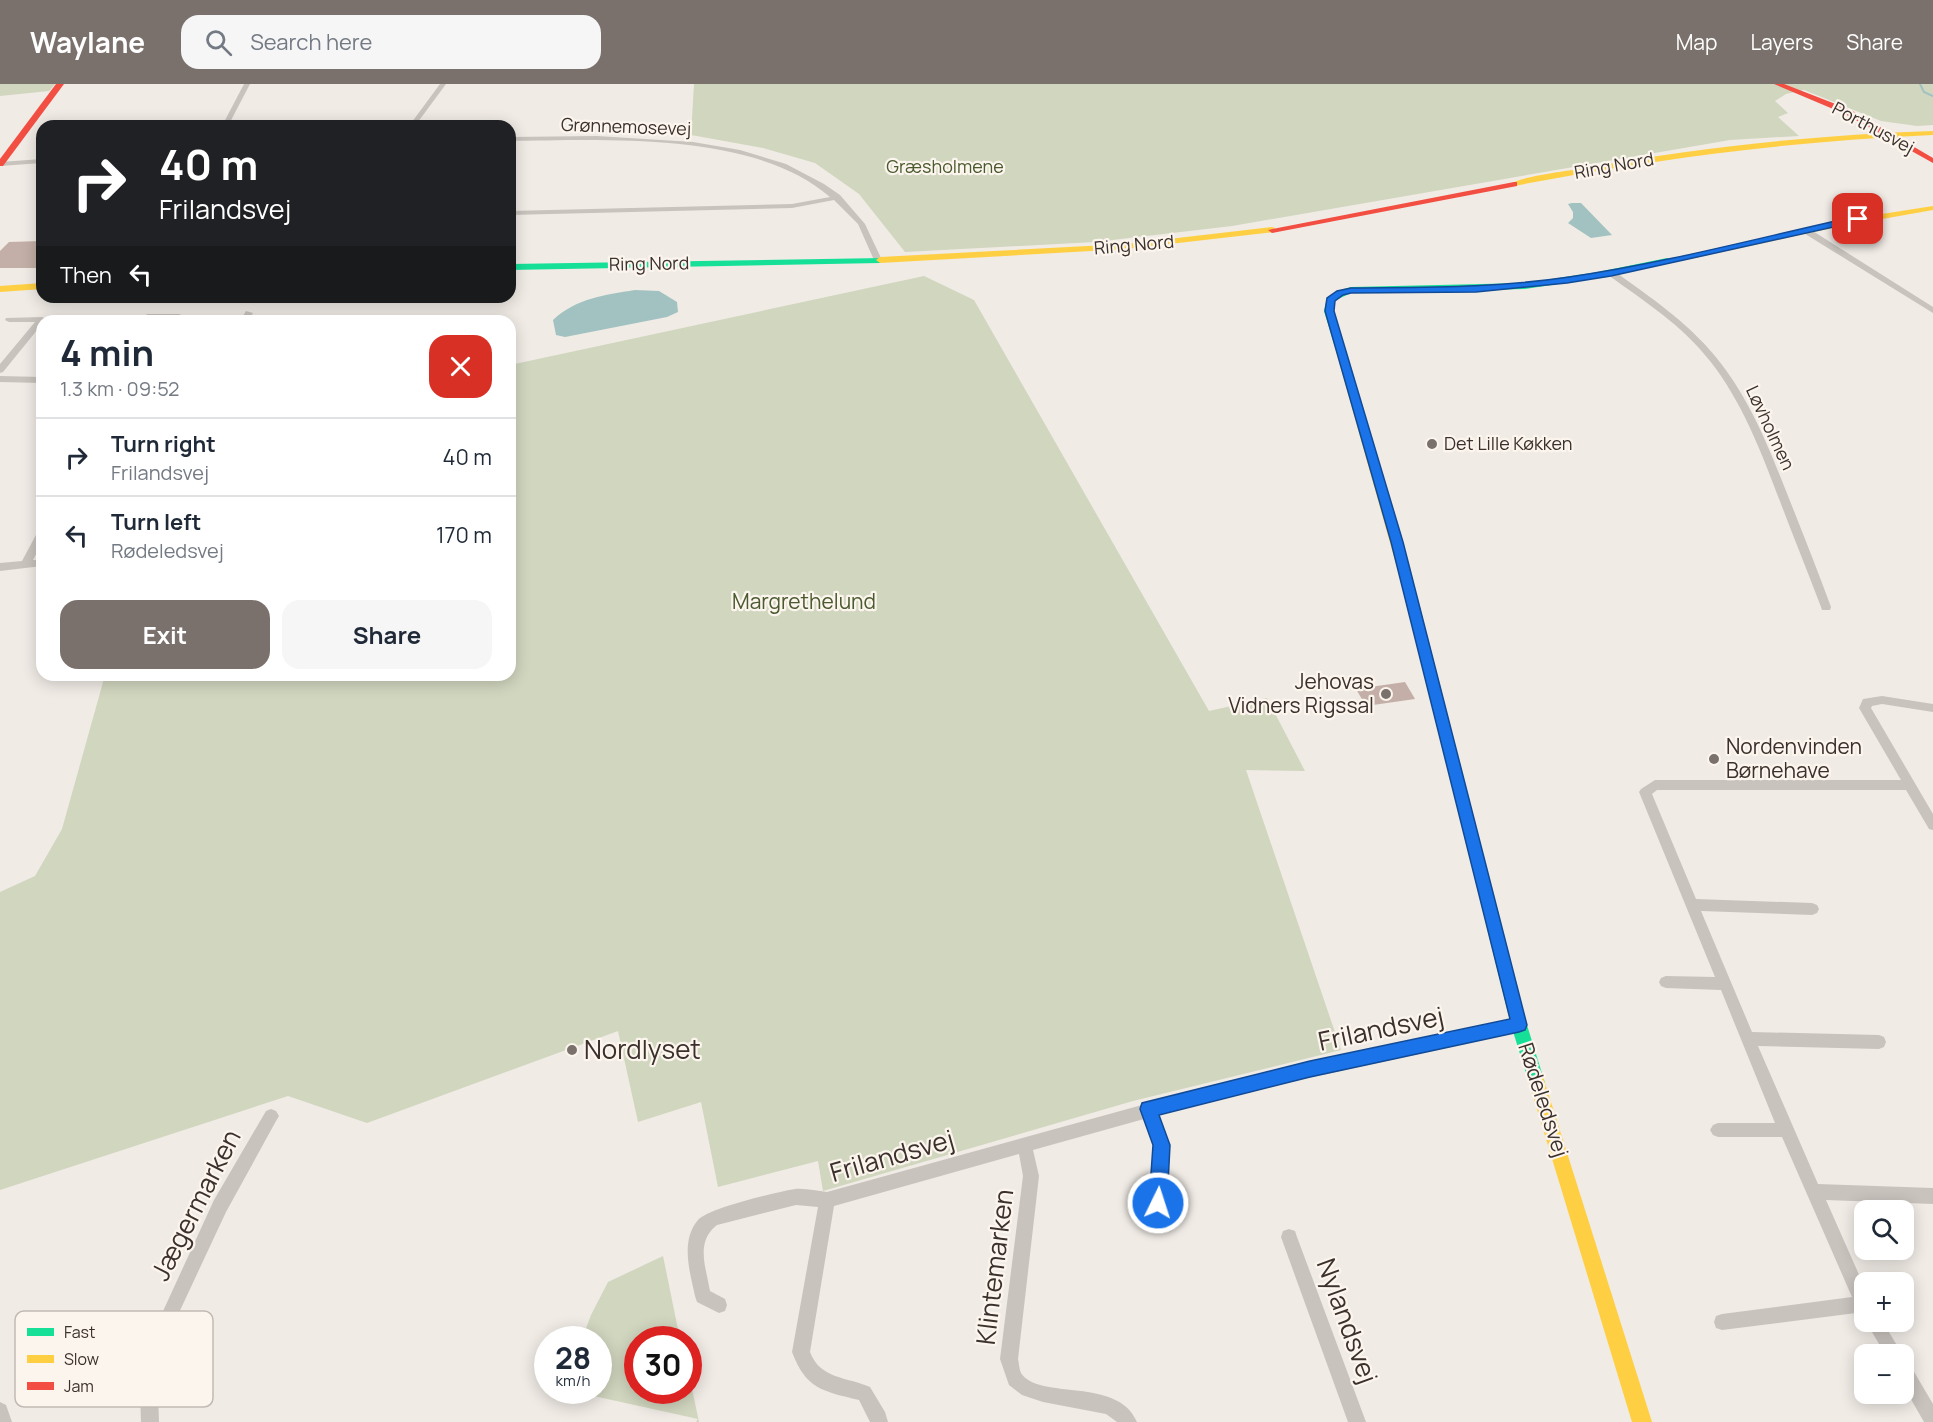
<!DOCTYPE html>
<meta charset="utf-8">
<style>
:root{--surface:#fff;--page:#f6f6f7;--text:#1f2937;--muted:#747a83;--line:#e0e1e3;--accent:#7a716c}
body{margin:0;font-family:Manrope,sans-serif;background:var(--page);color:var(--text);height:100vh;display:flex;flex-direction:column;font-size:22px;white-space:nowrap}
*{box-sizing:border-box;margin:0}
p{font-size:20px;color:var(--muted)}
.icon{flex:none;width:33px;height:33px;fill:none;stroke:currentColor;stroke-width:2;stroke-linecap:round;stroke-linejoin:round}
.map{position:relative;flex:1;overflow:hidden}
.details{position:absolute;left:36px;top:231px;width:480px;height:366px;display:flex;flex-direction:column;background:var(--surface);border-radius:18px;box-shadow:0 3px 15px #0003}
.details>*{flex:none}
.top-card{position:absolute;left:36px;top:36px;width:480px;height:183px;border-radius:18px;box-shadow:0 3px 15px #0003;background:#202124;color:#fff;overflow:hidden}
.fabs{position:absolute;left:1854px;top:1116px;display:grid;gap:12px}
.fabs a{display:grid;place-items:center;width:60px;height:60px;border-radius:12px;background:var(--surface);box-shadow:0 3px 15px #0003;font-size:30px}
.speed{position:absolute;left:534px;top:1242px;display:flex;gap:12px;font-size:30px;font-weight:700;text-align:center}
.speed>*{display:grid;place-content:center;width:78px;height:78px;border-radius:50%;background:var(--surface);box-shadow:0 3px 15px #0003;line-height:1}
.speed small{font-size:15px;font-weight:400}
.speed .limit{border:9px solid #d22;background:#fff;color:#111}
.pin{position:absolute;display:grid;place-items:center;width:51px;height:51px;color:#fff;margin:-26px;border-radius:12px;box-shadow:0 3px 9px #0006}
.me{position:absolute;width:66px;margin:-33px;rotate:4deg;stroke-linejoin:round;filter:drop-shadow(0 0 4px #0008)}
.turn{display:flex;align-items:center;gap:21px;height:126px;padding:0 24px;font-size:27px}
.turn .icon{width:78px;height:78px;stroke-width:2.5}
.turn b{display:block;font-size:42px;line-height:51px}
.then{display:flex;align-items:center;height:57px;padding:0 24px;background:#0003;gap:12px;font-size:22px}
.round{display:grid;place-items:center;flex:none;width:63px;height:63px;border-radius:18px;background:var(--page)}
.overview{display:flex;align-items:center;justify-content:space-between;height:102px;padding:0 24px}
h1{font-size:36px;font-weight:700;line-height:45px}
.cta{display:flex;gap:12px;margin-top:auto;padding:12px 24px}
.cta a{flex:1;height:69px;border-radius:18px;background:var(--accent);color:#fff;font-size:24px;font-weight:700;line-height:69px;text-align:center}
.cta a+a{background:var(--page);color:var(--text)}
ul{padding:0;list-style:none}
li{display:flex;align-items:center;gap:18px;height:78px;padding:0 24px;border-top:2px solid var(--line)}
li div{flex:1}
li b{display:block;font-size:22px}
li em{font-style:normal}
header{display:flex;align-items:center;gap:36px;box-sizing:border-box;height:84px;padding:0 30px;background:var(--accent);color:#fff}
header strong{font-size:28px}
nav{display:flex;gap:33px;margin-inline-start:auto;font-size:21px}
.search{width:420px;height:54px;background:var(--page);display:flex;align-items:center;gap:15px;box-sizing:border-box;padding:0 21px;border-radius:18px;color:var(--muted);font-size:22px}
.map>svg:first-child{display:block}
.green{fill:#d1d6bf}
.water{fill:#a1c2c1}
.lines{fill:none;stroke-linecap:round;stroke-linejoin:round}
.stream{stroke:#a1c2c1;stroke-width:2}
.building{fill:#c3afa7}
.street{fill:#c9c3be;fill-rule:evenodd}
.fast{fill:#16e098;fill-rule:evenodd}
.slow{fill:#ffcf43;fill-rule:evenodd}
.jam{fill:#f24e42;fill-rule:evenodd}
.route{fill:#1a73e8;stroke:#114b97;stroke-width:1.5}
.poi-dot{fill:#7a716c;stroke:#fbf5ee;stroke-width:2}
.labels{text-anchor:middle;stroke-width:4.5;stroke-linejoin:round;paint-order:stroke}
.far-street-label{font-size:18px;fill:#3b302b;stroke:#fbf5ee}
.far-park-label{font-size:18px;fill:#4a5a2e;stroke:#fbf5ee}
.far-poi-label{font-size:18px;fill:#3b302b;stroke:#fbf5ee;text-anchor:start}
.park-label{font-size:21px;fill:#4a5a2e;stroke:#fbf5ee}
.poi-label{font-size:21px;fill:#3b302b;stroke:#fbf5ee;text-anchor:end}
.street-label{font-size:21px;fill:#3b302b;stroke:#fbf5ee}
.near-street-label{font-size:26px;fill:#3b302b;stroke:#fbf5ee}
.near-poi-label{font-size:26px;fill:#3b302b;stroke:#fbf5ee;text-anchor:start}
.key{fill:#fbf5ee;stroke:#c1bab4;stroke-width:1.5}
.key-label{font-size:16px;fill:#3b302b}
</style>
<header>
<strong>Waylane</strong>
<div class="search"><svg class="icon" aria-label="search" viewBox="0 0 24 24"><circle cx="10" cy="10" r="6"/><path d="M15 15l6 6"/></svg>Search here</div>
<nav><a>Map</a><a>Layers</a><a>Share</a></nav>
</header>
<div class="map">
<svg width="1933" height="1338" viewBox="0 0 1933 1338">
<rect width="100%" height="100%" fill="#f0ebe5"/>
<g class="green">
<polygon points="0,0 55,0 49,7 0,12"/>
<polygon points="694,0 1933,0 1933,41 1917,42 1881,37 1804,6 1786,10 1775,17 1788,29 1778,33 1799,52 1730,56 1232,142 1095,158 905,168 859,110 815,79 763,64 691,51"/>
<polygon points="924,192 974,216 1209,627 1267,614 1305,687 1246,686 1341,966 1133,1017 823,1107 818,1077 718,1103 701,1018 638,1038 618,947 367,1039 288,1012 0,1106 0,808 35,792 62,745 105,591 510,591 510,281"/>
<polygon points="663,1172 680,1255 638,1256 638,1306 688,1306 689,1290 699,1338 696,1338 698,1335 571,1307 598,1306 598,1256 582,1255 591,1231 608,1198"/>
</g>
<g class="water">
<polygon points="1572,119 1581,119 1612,151 1591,154 1568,139 1573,134 1573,128 1568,120"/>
<path d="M635,206L659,207L677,218L678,228L667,233L565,253L556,251L553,236C577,214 604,211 635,206Z"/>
</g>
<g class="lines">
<polyline class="stream" points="1920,0 1924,8 1933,12"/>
</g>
<g class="building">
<polygon points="42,157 42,177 36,184 0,184 0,167 9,158"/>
<polygon points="1405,598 1415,615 1366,622 1356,605"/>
</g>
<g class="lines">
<g class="street">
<polygon points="244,0 250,0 228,42 222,42"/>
<polygon points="440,0 446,0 415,42 409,42"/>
<path d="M597,52L693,58L740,66L786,80L824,100L840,111L865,140L881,174L874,176L858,140L834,116L792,124L510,131V127L792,120L830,113C755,47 604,56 510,57V53Z"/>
<polygon points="42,75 42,79 0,82 0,78"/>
<polygon points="1802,144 1808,144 1933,223 1933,229 1802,148"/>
<path d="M1608,187H1614C1650,213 1686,237 1715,272C1750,314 1770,366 1790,417C1804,452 1818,488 1831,523L1830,526H1822L1821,523C1808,489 1794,454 1781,420C1762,370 1743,319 1710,277C1682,241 1644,217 1608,191Z"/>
<polygon points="246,227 253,229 248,237 240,237"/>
<polygon points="147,230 179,230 183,232 179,234 152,234 150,237 142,237"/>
<polygon points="42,233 46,235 45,237 42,237 42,240 3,288 0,289 0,280 35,238 9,238 5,236 6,234"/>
<polygon points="0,292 42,293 42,299 0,298"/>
<polygon points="42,446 42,459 33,476 42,476 42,482 0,487 0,479 22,477 37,449"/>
<polygon points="1882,612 1933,620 1933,628 1882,620 1872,622 1871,624 1933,730 1933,746 1929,745 1906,706 1657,706 1652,710 1696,815 1812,819 1817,821 1819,825 1817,829 1812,831 1701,827 1752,948 1879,951 1884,953 1886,958 1884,963 1879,965 1758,962 1818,1100 1933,1104 1933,1120 1826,1116 1864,1202 1864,1228 1722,1246 1716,1244 1714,1238 1716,1232 1722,1230 1852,1213 1782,1053 1718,1053 1713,1051 1710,1046 1713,1041 1718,1039 1775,1039 1721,906 1666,904 1661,902 1659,898 1661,894 1666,892 1715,893 1639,708 1641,705 1655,696 1901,696 1859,624 1863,615"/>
<path d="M1519,934L1524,936L1526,941L1524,946L1519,948L1234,1010L1158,1031L1169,1061L1165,1138L1163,1144L1157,1146L1151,1144L1149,1138L1153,1061L1144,1035L1033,1066L1039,1092L1018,1275C1019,1279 1019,1285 1021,1289C1039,1317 1118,1292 1137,1338H1117L1106,1330L1043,1318L1022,1311L1009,1301L1000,1275L1023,1092L1019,1070L834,1122L810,1268C820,1295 847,1293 870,1303L885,1328L888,1338H870L859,1316C822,1307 806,1305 792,1268L818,1123L796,1121L717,1141C695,1158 706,1183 710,1207L725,1215L727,1221L725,1227L719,1229L697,1218L695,1212C690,1188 680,1157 698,1136C708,1124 777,1108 795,1105C805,1104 817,1107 827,1108L1142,1021L1148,1018L1151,1019L1234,996Z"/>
<polygon points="271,1025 276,1027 279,1032 276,1037 226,1128 169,1250 158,1308 159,1338 141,1338 140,1308 153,1249 214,1116 266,1027"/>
<polygon points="1289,1145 1295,1147 1297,1153 1366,1338 1348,1338 1281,1153 1283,1147"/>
<polygon points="1866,1238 1883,1238 1902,1270 1885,1270"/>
<polygon points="1904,1278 1910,1281 1933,1320 1933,1338 1924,1338 1904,1303"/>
<polygon points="0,1318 6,1321 12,1338 0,1338"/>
</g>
<g class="fast">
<polygon points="883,174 884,176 880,179 510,186 510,180"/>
<polygon points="1667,174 1670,175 1670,179 1598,194 1525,205 1351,209 1334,217 1334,227 1344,260 1339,263 1334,260 1324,227 1327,214 1337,207 1351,203 1525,199 1598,188"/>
<polygon points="1411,508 1417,512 1527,941 1545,999 1543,1005 1537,1007 1531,1005 1529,999 1511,941 1405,512"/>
</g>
<g class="slow">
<path d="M1933,47V51C1792,57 1653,75 1514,102L1510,100C1523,92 1568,87 1585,84C1700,63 1816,51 1933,47Z"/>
<polygon points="1933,122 1933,126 1837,143 1667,180 1663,177 1837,137"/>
<polygon points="1272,143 1275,144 1275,148 1126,165 880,179 876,176 880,173 1126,160"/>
<polygon points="42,199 42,205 0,208 0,202"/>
<polygon points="1336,258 1344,260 1417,512 1415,515 1411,516 1405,512 1334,260"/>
<polygon points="1537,991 1543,993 1545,999 1652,1338 1632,1338 1529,999 1531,993"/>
</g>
<g class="jam">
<polygon points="56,0 64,0 3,82 0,82 0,75"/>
<polygon points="1774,0 1784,0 1851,26 1933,74 1933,79 1845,30"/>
<polygon points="1514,98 1517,98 1517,102 1272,149 1268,146"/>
</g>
</g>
<path class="route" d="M1858,132L1861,133V137L1611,192L1567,199L1476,208L1351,209L1343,211L1335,217L1334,227L1403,458L1527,941L1525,946L1519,948L1310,993L1159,1031L1170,1061L1167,1119L1164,1125L1158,1128L1151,1125L1149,1119L1153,1061L1140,1025L1142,1019L1310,977L1510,935L1391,458L1325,227L1327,214L1337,207L1351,204C1424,203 1496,204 1569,193C1666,179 1762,153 1858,132Z"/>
<g class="poi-dot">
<circle cx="1432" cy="360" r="6"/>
<circle cx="1386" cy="610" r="6"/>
<circle cx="1714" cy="675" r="6"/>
<circle cx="572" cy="966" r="6"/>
</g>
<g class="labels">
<g class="far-street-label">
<text transform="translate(626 43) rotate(2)" y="6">Grønnemosevej</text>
<text transform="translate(1873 44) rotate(28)" y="6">Porthusvej</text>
<text transform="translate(1614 82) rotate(-10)" y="6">Ring Nord</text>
<text transform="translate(1134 161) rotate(-5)" y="6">Ring Nord</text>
<text transform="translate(649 180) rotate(-1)" y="6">Ring Nord</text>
<text transform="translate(1770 344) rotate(65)" y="6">Løvholmen</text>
</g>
<g class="far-park-label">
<text x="945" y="89">Græsholmene</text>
</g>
<g class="far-poi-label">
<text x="1444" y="366">Det Lille Køkken</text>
</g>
<g class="park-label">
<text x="804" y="525">Margrethelund</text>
</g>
<g class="poi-label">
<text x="1374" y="605">Jehovas<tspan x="1374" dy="24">Vidners Rigssal</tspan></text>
<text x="1726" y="670" text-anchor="start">Nordenvinden<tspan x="1726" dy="24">Børnehave</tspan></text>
</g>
<g class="street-label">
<text transform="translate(1543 1016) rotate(72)" y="7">Rødeledsvej</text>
</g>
<g class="near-street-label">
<text transform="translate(1381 945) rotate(-12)" y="9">Frilandsvej</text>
<text transform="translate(892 1072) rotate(-16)" y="9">Frilandsvej</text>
<text transform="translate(196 1121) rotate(-63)" y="9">Jægermarken</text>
<text transform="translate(995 1183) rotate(-83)" y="9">Klintemarken</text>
<text transform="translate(1347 1237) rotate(70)" y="9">Nylandsvej</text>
</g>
<g class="near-poi-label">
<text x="584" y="975">Nordlyset</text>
</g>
</g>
<rect x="15" y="1227" width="198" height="96" rx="9" class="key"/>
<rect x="27" y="1244" width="27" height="8" fill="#16e098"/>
<rect x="27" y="1271" width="27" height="8" fill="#ffcf43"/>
<rect x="27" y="1298" width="27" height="8" fill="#f24e42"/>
<g class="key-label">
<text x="64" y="1254">Fast</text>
<text x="64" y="1281">Slow</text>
<text x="64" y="1308">Jam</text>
</g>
</svg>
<div class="fabs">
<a><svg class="icon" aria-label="search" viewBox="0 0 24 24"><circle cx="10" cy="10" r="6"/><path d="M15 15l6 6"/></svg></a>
<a>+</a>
<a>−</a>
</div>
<div class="speed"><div>28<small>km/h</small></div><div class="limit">30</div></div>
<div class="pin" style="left:1858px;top:135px;background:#d93025"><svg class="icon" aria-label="arrive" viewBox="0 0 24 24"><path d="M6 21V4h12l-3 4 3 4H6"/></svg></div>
<svg class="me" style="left:1158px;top:1119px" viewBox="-20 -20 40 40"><circle r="17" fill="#1a73e8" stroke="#fff" stroke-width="3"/><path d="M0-11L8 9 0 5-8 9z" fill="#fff"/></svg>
<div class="top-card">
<div class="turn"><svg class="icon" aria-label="right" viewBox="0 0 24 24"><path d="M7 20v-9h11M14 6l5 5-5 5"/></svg><div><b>40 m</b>Frilandsvej</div></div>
<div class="then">Then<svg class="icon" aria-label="left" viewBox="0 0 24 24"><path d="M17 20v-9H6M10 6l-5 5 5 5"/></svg></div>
</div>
<section class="details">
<div class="overview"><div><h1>4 min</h1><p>1.3 km · 09:52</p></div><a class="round" style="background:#d93025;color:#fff"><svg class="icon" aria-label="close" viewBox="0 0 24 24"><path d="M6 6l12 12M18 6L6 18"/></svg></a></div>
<ul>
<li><svg class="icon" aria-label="right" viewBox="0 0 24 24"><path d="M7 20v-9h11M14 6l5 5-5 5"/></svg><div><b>Turn right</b><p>Frilandsvej</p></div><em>40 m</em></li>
<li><svg class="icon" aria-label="left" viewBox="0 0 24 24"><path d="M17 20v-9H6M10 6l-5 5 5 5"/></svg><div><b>Turn left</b><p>Rødeledsvej</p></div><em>170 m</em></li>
</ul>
<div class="cta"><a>Exit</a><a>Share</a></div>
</section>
</div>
